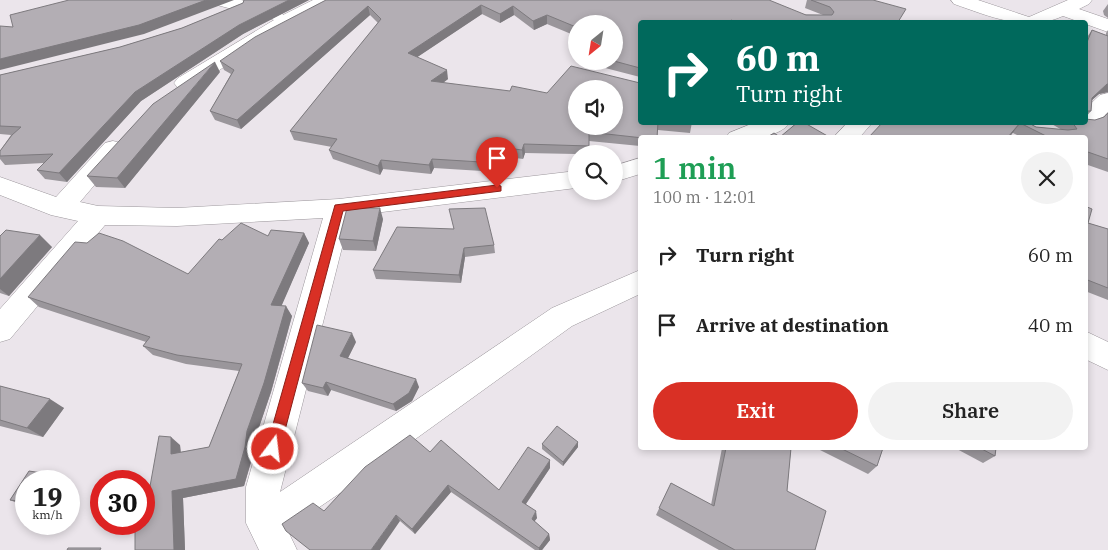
<!DOCTYPE html>
<meta charset="utf-8">
<style>
:root{--surface:#fff;--page:#f2f2f2;--text:#222;--muted:#767676;--accent:#d93025}
body{margin:0;font-family:"IBM Plex Serif",serif;background:var(--page);color:var(--text);height:100vh;display:flex;flex-direction:column;font-size:19px;white-space:nowrap}
*{box-sizing:border-box;margin:0}
p{font-size:16px;color:var(--muted)}
.icon{flex:none;width:28px;height:28px;fill:none;stroke:currentColor;stroke-width:2;stroke-linecap:round;stroke-linejoin:round}
.map{position:relative;flex:1;overflow:hidden}
.sheet{position:absolute;left:638px;top:135px;width:450px;height:315px;display:flex;flex-direction:column;background:var(--surface);border-radius:5px;box-shadow:0 2px 8px #0003}
.sheet>*{flex:none}
.top-card{position:absolute;left:638px;top:20px;width:450px;height:105px;border-radius:5px;box-shadow:0 2px 8px #0003;background:#00695c;color:#fff;overflow:hidden}
.needle{width:32px;rotate:210deg}
.fabs{position:absolute;left:568px;top:15px;display:grid;gap:10px}
.fabs a{display:grid;place-items:center;width:55px;height:55px;border-radius:50%;background:var(--surface);box-shadow:0 2px 8px #0003;font-size:25px}
.speed{position:absolute;left:15px;top:470px;display:flex;gap:10px;font-size:25px;font-weight:700;text-align:center}
.speed>*{display:grid;place-content:center;width:65px;height:65px;border-radius:50%;background:var(--surface);box-shadow:0 2px 8px #0003;line-height:1}
.speed small{font-size:12px;font-weight:400}
.speed .limit{border:8px solid #d22;background:#fff;color:#111}
.pin{position:absolute;display:grid;place-items:center;width:42px;height:42px;color:#fff;margin:-51px -21px;border-radius:50% 50% 50% 0;rotate:-45deg;box-shadow:0 0 5px #0007}
.pin .icon{rotate:45deg}
.me{position:absolute;width:55px;margin:-28px;rotate:15deg;stroke-linejoin:round;filter:drop-shadow(0 0 4px #0008)}
.turn{display:flex;align-items:center;gap:18px;height:105px;padding:0 15px;font-size:22px}
.turn .icon{width:65px;height:65px;stroke-width:2.5}
.turn b{display:block;font-size:35px;line-height:42px}
.round{display:grid;place-items:center;flex:none;width:52px;height:52px;border-radius:26px;background:var(--page)}
.head{display:flex;align-items:center;justify-content:space-between;height:85px;padding:0 15px}
h1{font-size:30px;font-weight:600;line-height:38px;color:#1e9e55}
.primary-button{display:flex;gap:10px;margin-top:auto;padding:10px 15px}
.primary-button a{flex:1;height:58px;border-radius:30px;background:var(--accent);color:#fff;font-size:20px;font-weight:600;line-height:58px;text-align:center}
.primary-button a+a{background:var(--page);color:var(--text)}
ul{padding:0;list-style:none}
li{display:flex;align-items:center;gap:15px;height:70px;padding:0 15px}
li div{flex:1}
li b{display:block;font-size:19px}
li em{font-style:normal}
.map>svg:first-child{display:block}
.lines{fill:none;stroke-linecap:round;stroke-linejoin:round}
.minor-casing{stroke:#9b969b;stroke-width:1}
.minor{fill:#fff;fill-rule:evenodd}
.wall{fill:#9a969b}
.shaded-wall{fill:#7d7a7e}
.building{fill:#b3aeb4;stroke:#7d7a7e;fill-rule:evenodd}
.route{fill:#d93025;stroke:#8d1f18}
</style>
<div class="map">
<svg width="1108" height="550" viewBox="0 0 1108 550">
<rect width="100%" height="100%" fill="#ebe5eb"/>
<g class="lines">
<g class="minor-casing">
<g id="minor">
<polygon points="210,0 241,0 281,10 283,15 313,0 337,0 334,4 262,42 192,88 185,89 178,88 174,83 178,78 274,20 213,4"/>
<path d="M951,0H978L1029,17L1068,0H1092L1089,4L1079,9L1108,19V32L1063,16C1026,33 989,16 954,4Z"/>
<path d="M1108,93V112C1098,122 1092,131 1077,127L1074,122H1085V109L1100,95Z"/>
<path d="M756,122H790C779,140 744,138 726,138L729,133Z"/>
<polygon points="848,122 873,122 859,138 833,138"/>
<polygon points="113,141 121,143 125,149 80,202 98,206 177,208 339,199 576,171 576,188 350,216 280,492 552,308 640,270 640,294 572,326 349,487 287,529 297,550 259,550 246,523 246,487 323,218 177,226 105,225 10,339 0,342 0,309 78,221 51,215 0,195 0,177 56,197 105,143"/>
<polygon points="640,158 640,174 614,182 614,166"/>
<polygon points="1085,331 1108,342 1108,370 1085,359"/>
</g>
</g>
<use href="#minor" class="minor"/>
</g>
<g class="wall">
<polygon points="244,0 309,0 243,34 141,101 67,182 45,179 37,170 44,163 5,165 0,159 0,151 11,135 0,134 0,75 120,47 182,28 243,3"/>
<polygon points="326,0 823,15 805,8 807,0 873,0 899,22 640,22 640,77 582,62 582,61 614,61 614,24 576,24 576,36 547,24 534,30 514,15 500,23 482,14 417,57 448,79 443,83 640,122 692,122 690,133 658,130 640,138 640,146 589,141 588,154 576,154 525,153 523,159 485,154 482,171 434,168 431,174 383,169 380,175 333,159 329,150 332,147 294,140 290,131 378,23 370,15 241,129 215,120 210,111 231,74 224,70 220,61"/>
<polygon points="1108,4 1108,18 1104,15 1103,11"/>
<polygon points="1092,30 1106,35 1106,33 1108,30 1108,92 1099,94 1092,100 1091,111 1085,118 1085,40"/>
<polygon points="220,72 125,188 96,187 87,176"/>
<polygon points="1108,113 1108,172 1085,164 1085,138 1023,138 1013,133 883,122 1027,122 1036,127 1062,130 1050,123 1044,122 1085,122 1095,120 1104,117"/>
<polygon points="1085,206 1088,223 1108,229 1108,300 1085,291"/>
<polygon points="383,219 376,251 343,250 339,239"/>
<polygon points="453,229 494,245 495,253 465,257 461,283 376,279 373,270"/>
<polygon points="304,233 309,243 281,306 292,316 271,392 255,439 253,455 244,486 183,498 185,550 135,550 143,525 180,445 181,452 209,447 239,371 186,364 153,355 143,346 146,342 39,307 28,297 188,274 222,240"/>
<polygon points="0,236 52,247 9,296 0,293"/>
<polygon points="356,342 348,358 419,387 412,401 396,411 331,390 328,396 308,391 302,383"/>
<polygon points="0,386 64,408 43,437 0,426"/>
<polygon points="578,442 578,447 563,466 542,449 542,444"/>
<polygon points="722,448 791,448 787,491 815,550 719,550 656,515 671,483 711,505"/>
<polygon points="816,448 883,448 877,466 868,474"/>
<polygon points="955,448 996,448 995,456 983,463"/>
<polygon points="430,452 499,490 550,468 526,504 537,518 534,521 549,534 550,540 542,550 535,550 451,492 415,534 400,521 324,511"/>
<polygon points="29,471 61,476 69,480 69,481 26,481 26,505 19,504 10,500"/>
</g>
<g class="shaded-wall">
<polygon points="206,0 234,0 144,34 0,70 0,59"/>
<polygon points="289,0 309,0 243,34 141,101 67,182 59,173 135,92 239,25"/>
<polygon points="481,5 482,14 410,62 408,53"/>
<polygon points="368,6 370,15 241,129 237,120"/>
<polygon points="513,6 514,15 500,23 500,14"/>
<polygon points="547,15 547,24 534,30 533,21"/>
<polygon points="215,62 220,72 125,188 117,178"/>
<polygon points="447,70 448,79 433,90 431,81"/>
<polygon points="1107,84 1108,84 1108,92 1099,94 1085,106 1092,98"/>
<polygon points="1020,123 1009,138 1007,138"/>
<polygon points="524,144 525,153 523,159 522,150"/>
<polygon points="484,145 485,154 482,171 481,162"/>
<polygon points="432,159 434,168 431,174 429,165"/>
<polygon points="381,160 383,169 380,175 378,166"/>
<polygon points="380,208 383,219 376,251 373,241"/>
<polygon points="304,233 309,243 278,314 271,305"/>
<polygon points="40,235 52,247 9,296 0,289 0,279"/>
<polygon points="464,248 465,257 461,283 459,275"/>
<polygon points="286,306 292,316 271,392 255,439 253,455 244,486 183,498 185,550 174,550 172,491 247,431"/>
<polygon points="352,333 356,342 345,364 340,356"/>
<polygon points="416,379 419,387 412,401 396,411 393,404"/>
<polygon points="326,382 331,390 328,396 323,388"/>
<polygon points="50,399 64,408 43,437 27,428"/>
<polygon points="171,437 180,445 181,462 171,454"/>
<polygon points="578,442 578,447 563,466 563,462"/>
<polygon points="550,460 550,468 523,508 522,502"/>
<polygon points="61,476 69,480 69,481 58,481"/>
<polygon points="448,485 451,492 415,534 412,529"/>
<polygon points="536,511 537,518 532,525 532,519"/>
<polygon points="396,515 400,521 380,550 371,550"/>
<polygon points="549,534 550,540 542,550 539,550 539,548"/>
</g>
<g class="building">
<polygon points="69,0 206,0 139,25 0,59 0,26 13,27 10,15"/>
<polygon points="244,0 289,0 239,25 135,92 59,173 37,170 53,154 0,156 0,151 12,135 21,127 0,126 0,75 120,47 182,28 243,3"/>
<path d="M326,0H769L806,15H832L834,12L830,7L811,0H873L906,9L898,22H737L731,20L730,22H640V68L614,61V24H576V27L547,15L533,21L513,6L500,14L481,5L408,53L447,70L431,81L510,91L512,86L547,93L571,66L640,83V122H658L657,138H643L589,132V146L524,144L522,150L484,145L481,162L432,159L429,165L381,160L378,166L329,150L337,139L290,131L381,19L368,6L237,120L210,111L234,70L220,61L255,37ZM576,89H614V126H576Z"/>
<polygon points="1092,30 1108,36 1108,84 1107,84 1092,98 1091,111 1085,111 1085,47"/>
<polygon points="215,62 117,178 87,176 153,104"/>
<polygon points="1108,113 1108,159 1085,151 1085,138 1050,138 1020,123 1007,138 868,138 883,122 1027,122 1036,127 1068,130 1077,129 1072,122 1085,122 1085,119 1095,120 1104,117"/>
<polygon points="673,122 692,122 692,124"/>
<polygon points="798,122 803,122 831,138 766,138 774,133 780,137"/>
<polygon points="1085,206 1092,209 1088,223 1108,229 1108,288 1085,279"/>
<polygon points="347,208 380,208 373,241 339,239"/>
<polygon points="485,208 494,245 464,248 459,275 373,270 397,227 454,229 449,209"/>
<polygon points="241,223 268,236 271,230 304,233 271,305 286,306 264,383 247,431 245,447 236,479 172,491 174,550 135,550 135,527 144,524 144,520 159,436 171,437 171,454 209,447 242,364 177,355 143,346 150,337 28,297 75,242 87,243 99,233 123,241 188,274 219,239 222,240"/>
<polygon points="6,230 40,235 0,279 0,236"/>
<polygon points="317,325 352,333 340,356 416,379 409,393 393,404 326,382 323,388 302,383"/>
<polygon points="0,386 50,399 27,428 0,420"/>
<polygon points="557,426 578,442 563,462 542,444"/>
<polygon points="410,435 430,452 441,440 499,490 528,447 550,460 522,502 536,511 532,519 549,534 539,548 448,485 412,529 396,515 371,550 310,550 286,531 282,524 313,503 324,511 365,467"/>
<polygon points="726,448 791,448 787,491 826,511 815,550 735,550 659,508 671,483 714,506"/>
<polygon points="840,448 883,448 877,466"/>
<polygon points="980,448 996,448 995,456"/>
<polygon points="29,471 61,476 58,481 26,481 26,502 10,500"/>
<polygon points="68,548 101,548 100,550 67,550"/>
</g>
<polygon class="route" points="497,185 501,186 501,191 343,211 280,449 278,454 273,456 268,454 266,449 335,205"/>
</svg>
<div class="fabs">
<a><svg class="needle" viewBox="-14 -14 28 28"><path d="M0-13l5 13h-10z" fill="#e53935"/><path d="M0 13l5-13h-10z" fill="#767676"/></svg></a>
<a><svg class="icon" aria-label="sound" viewBox="0 0 24 24"><path d="M4 9h4l5-4v14l-5-4H4zM17 9q2 3 0 6"/></svg></a>
<a><svg class="icon" aria-label="search" viewBox="0 0 24 24"><circle cx="10" cy="10" r="6"/><path d="M15 15l6 6"/></svg></a>
</div>
<div class="speed"><div>19<small>km/h</small></div><div class="limit">30</div></div>
<div class="pin" style="left:497px;top:188px;background:#d93025"><svg class="icon" aria-label="arrive" viewBox="0 0 24 24"><path d="M6 21V4h12l-3 4 3 4H6"/></svg></div>
<svg class="me" style="left:273px;top:449px" viewBox="-20 -20 40 40"><circle r="17" fill="#d93025" stroke="#fff" stroke-width="3"/><path d="M0-11L8 9 0 5-8 9z" fill="#fff"/></svg>
<div class="top-card">
<div class="turn"><svg class="icon" aria-label="right" viewBox="0 0 24 24"><path d="M7 20v-9h11M14 6l5 5-5 5"/></svg><div><b>60 m</b>Turn right</div></div>
</div>
<section class="sheet">
<div class="head"><div><h1>1 min</h1><p>100 m · 12:01</p></div><a class="round"><svg class="icon" aria-label="close" viewBox="0 0 24 24"><path d="M6 6l12 12M18 6L6 18"/></svg></a></div>
<ul>
<li><svg class="icon" aria-label="right" viewBox="0 0 24 24"><path d="M7 20v-9h11M14 6l5 5-5 5"/></svg><div><b>Turn right</b></div><em>60 m</em></li>
<li><svg class="icon" aria-label="arrive" viewBox="0 0 24 24"><path d="M6 21V4h12l-3 4 3 4H6"/></svg><div><b>Arrive at destination</b></div><em>40 m</em></li>
</ul>
<div class="primary-button"><a>Exit</a><a>Share</a></div>
</section>
</div>
